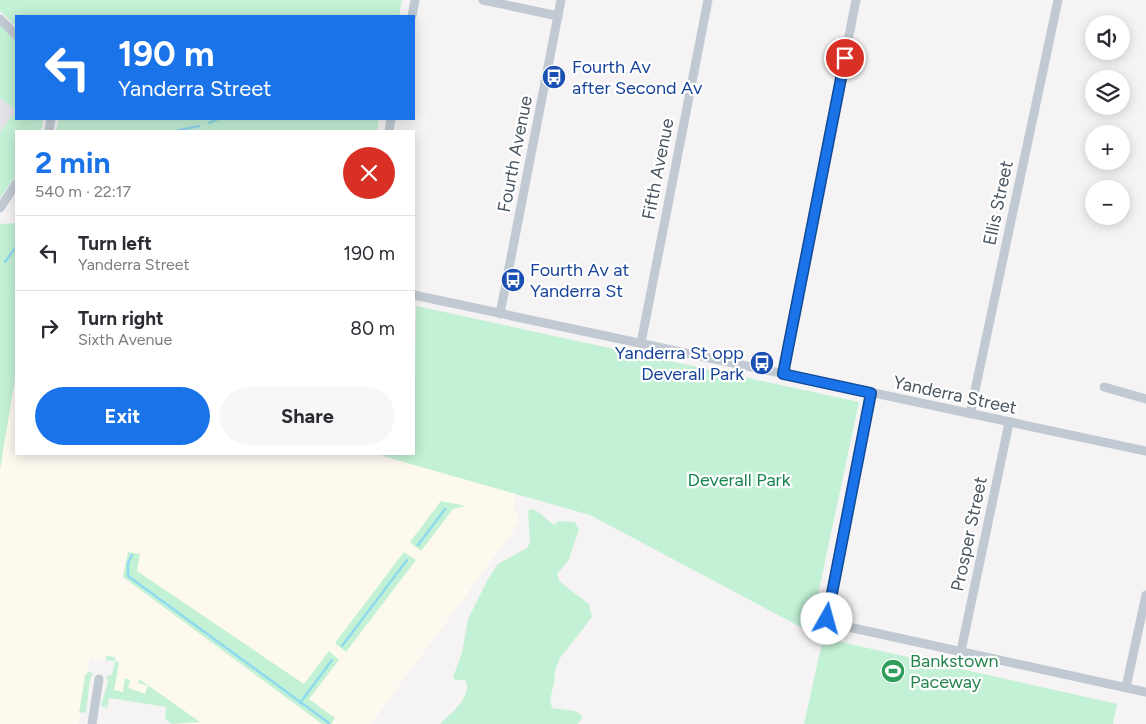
<!DOCTYPE html>
<meta charset="utf-8">
<style>
:root{--surface:#fff;--page:#f7f7f7;--text:#2b2b33;--muted:#7c7c81;--line:#e1e1e2;--accent:#1a73e8}
body{margin:0;font-family:Figtree,sans-serif;background:var(--page);color:var(--text);height:100vh;display:flex;flex-direction:column;font-size:19px;white-space:nowrap}
*{box-sizing:border-box;margin:0}
p{font-size:16px;color:var(--muted)}
.icon{flex:none;width:28px;height:28px;fill:none;stroke:currentColor;stroke-width:2;stroke-linecap:round;stroke-linejoin:round}
.map{position:relative;flex:1;overflow:hidden}
.sheet{position:absolute;left:15px;top:130px;width:400px;height:325px;display:flex;flex-direction:column;background:var(--surface);border-radius:0px;box-shadow:0 2px 12px #0003}
.sheet>*{flex:none}
.banner{position:absolute;left:15px;top:15px;width:400px;height:105px;border-radius:0px;box-shadow:0 2px 12px #0003;background:#1a73e8;color:#fff;overflow:hidden}
.controls{position:absolute;left:1085px;top:15px;display:grid;gap:10px}
.controls a{display:grid;place-items:center;width:45px;height:45px;border-radius:50%;background:var(--surface);box-shadow:0 2px 12px #0003;font-size:25px}
.pin{position:absolute;display:grid;place-items:center;width:42px;height:42px;color:#fff;margin:-21px;border:2px solid #fff;border-radius:50%;box-shadow:0 1px 5px #0007}
.me{position:absolute;width:55px;margin:-28px;rotate:7deg;stroke-linejoin:round;filter:drop-shadow(0 0 4px #0008)}
.turn{display:flex;align-items:center;gap:18px;height:105px;padding:0 20px;font-size:22px}
.turn .icon{width:65px;height:65px;stroke-width:2.5}
.turn b{display:block;font-size:35px;line-height:42px}
.round{display:grid;place-items:center;flex:none;width:52px;height:52px;border-radius:26px;background:var(--page)}
.head{display:flex;align-items:center;justify-content:space-between;height:85px;padding:0 20px}
h1{font-size:30px;font-weight:700;line-height:38px;color:var(--accent)}
.action{display:flex;gap:10px;margin-top:auto;padding:10px 20px}
.action a{flex:1;height:58px;border-radius:30px;background:var(--accent);color:#fff;font-size:20px;font-weight:700;line-height:58px;text-align:center}
.action a+a{background:var(--page);color:var(--text)}
ul{padding:0;list-style:none}
li{display:flex;align-items:center;gap:15px;height:75px;padding:0 20px;border-top:1px solid var(--line)}
li div{flex:1}
li b{display:block;font-size:19px}
li em{font-style:normal}
.map>svg:first-child{display:block}
.commercial{fill:#fdf9ef}
.airport{fill:#e2e4e7}
.green{fill:#c3f1d5}
.lines{fill:none;stroke-linecap:round;stroke-linejoin:round}
.stream{stroke:#90daee;stroke-width:2.5}
.minor{stroke:#c1cad2;stroke-width:9}
.route-casing{stroke:#114b97;stroke-width:12}
.route{stroke:#1a73e8;stroke-width:9}
.labels{text-anchor:middle;stroke-width:4.5;stroke-linejoin:round;paint-order:stroke}
.transit-label{font-size:18px;fill:#164399;stroke:#fff;text-anchor:start}
.street-label{font-size:18px;fill:#4a5661;stroke:#fff}
.park-label{font-size:18px;fill:#17864f;stroke:#fff}
.leisure-label{font-size:18px;fill:#27864d;stroke:#fff;text-anchor:start}
</style>
<div class="map">
<svg width="1146" height="724" viewBox="0 0 1146 724">
<rect width="100%" height="100%" fill="#f5f3f3"/>
<polygon class="commercial" points="16,373 16,454 374,454 516,494 514,508 520,522 371,724 172,724 165,719 166,707 108,698 115,661 90,658 79,724 0,724 0,469"/>
<polygon class="airport" points="0,82 16,104 16,119 0,168"/>
<g class="green">
<polygon points="0,0 402,0 399,16 16,16 16,27 0,11"/>
<polygon points="0,25 16,41 16,110 0,98"/>
<polygon points="16,111 16,119 43,119 41,131 16,131 16,176 0,198 0,133"/>
<polygon points="59,119 379,119 377,131 56,131"/>
<polygon points="16,223 16,373 0,469 0,224"/>
<polygon points="416,306 859,402 810,632 590,515 383,456 383,454 414,454"/>
<polygon points="441,501 466,506 453,509 421,551 410,542"/>
<path d="M533,509C542,513 547,521 555,525L558,521L575,522L579,530L568,561L557,574L560,582L589,604L592,617L560,658L555,671L554,683L550,700L552,708L575,711L581,715L582,719L577,724H440C450,714 474,696 465,680H455L453,677L462,653L468,619L488,579L498,564L527,548L530,543L528,511Z"/>
<polygon points="128,552 140,554 137,571 304,684 329,651 339,660 309,699 335,718 331,724 322,724 123,577"/>
<polygon points="404,552 416,560 346,652 335,643"/>
<polygon points="823,638 1117,704 1113,724 804,724"/>
<polygon points="106,656 115,657 115,661 119,662 114,690 123,692 125,678 130,680 128,688 145,694 148,686 139,683 139,679 200,722 172,724 165,719 166,707 109,698 107,708 101,706 108,682 107,676 112,675 115,661 106,660"/>
<polygon points="88,672 93,673 90,680 86,712 79,713 85,676"/>
</g>
<g class="lines">
<g class="stream">
<polyline points="209,123 218,119"/>
<polyline points="175,131 199,126"/>
<polyline points="5,262 16,247"/>
<polyline points="418,545 445,509"/>
<polyline points="132,555 128,563 128,576 329,723"/>
<polyline points="342,646 407,560"/>
<polyline points="300,703 332,660"/>
</g>
<g class="minor">
<polyline points="483,0 558,16"/>
<polyline points="412,16 415,0"/>
<polyline points="0,19 16,35"/>
<polyline points="49,131 51,119"/>
<polyline points="389,131 391,119"/>
<polyline points="0,208 16,184"/>
<polyline points="414,295 1146,451"/>
<polyline points="500,314 561,0"/>
<polyline points="641,343 708,0"/>
<polyline points="783,374 856,0"/>
<polyline points="1104,387 1146,399"/>
<polyline points="871,393 827,611 830,623 1146,692"/>
<polyline points="970,414 1058,0"/>
<polyline points="961,651 1009,423"/>
<polyline points="1126,687 1146,595"/>
<polyline points="92,724 99,679"/>
</g>
</g>
<g class="lines">
<g class="route-casing">
<polyline id="route" points="827,619 871,393 783,374 845,58"/>
</g>
<use href="#route" class="route"/>
</g>
<defs>
<g id="bus-disc" transform="scale(1.25)"><circle r="9.5" fill="#1a4fb4" stroke="#fff"/><path d="M-5-6H5V4H4V6H2V4H-2V6H-4V4H-5ZM-3.5-4V0h7V-4ZM-3.5 1.2v1.5H-2V1.2ZM2 1.2v1.5H3.5V1.2Z" fill="#fff"/></g>
<g id="stadium-disc" transform="scale(1.25)"><circle r="9.5" fill="#2e9e5b" stroke="#fff"/><path d="M0-5a6.5 5 0 1 0 0 10a6.5 5 0 1 0 0-10ZM-3.5-1.8h7v3.6h-7Z" fill="#fff"/></g>
</defs>
<g fill-rule="evenodd">
<use href="#bus-disc" x="554" y="77"/>
<use href="#bus-disc" x="513" y="280"/>
<use href="#bus-disc" x="762" y="363"/>
<use href="#stadium-disc" x="893" y="671"/>
</g>
<g class="labels">
<g class="transit-label">
<text x="572" y="73">Fourth Av<tspan x="572" dy="21">after Second Av</tspan></text>
<text x="530" y="276">Fourth Av at<tspan x="530" dy="21">Yanderra St</tspan></text>
<text x="744" y="359" text-anchor="end">Yanderra St opp<tspan x="744" dy="21">Deverall Park</tspan></text>
</g>
<g class="street-label">
<text transform="translate(515 154) rotate(-79)" y="6">Fourth Avenue</text>
<text transform="translate(658 169) rotate(-79)" y="6">Fifth Avenue</text>
<text transform="translate(998 203) rotate(-78)" y="6">Ellis Street</text>
<text transform="translate(955 395) rotate(12)" y="6">Yanderra Street</text>
<text transform="translate(969 534) rotate(-78)" y="6">Prosper Street</text>
</g>
<g class="park-label">
<text x="739" y="486">Deverall Park</text>
</g>
<g class="leisure-label">
<text x="910" y="667">Bankstown<tspan x="910" dy="21">Paceway</tspan></text>
</g>
</g>
</svg>
<div class="controls">
<a><svg class="icon" aria-label="sound" viewBox="0 0 24 24"><path d="M4 9h4l5-4v14l-5-4H4zM17 9q2 3 0 6"/></svg></a>
<a><svg class="icon" aria-label="layers" viewBox="0 0 24 24"><path d="M12 4l9 5-9 5-9-5zM3 14l9 5 9-5"/></svg></a>
<a>+</a>
<a>−</a>
</div>
<div class="pin" style="left:845px;top:58px;background:#d93025"><svg class="icon" aria-label="arrive" viewBox="0 0 24 24"><path d="M6 21V4h12l-3 4 3 4H6"/></svg></div>
<svg class="me" style="left:827px;top:619px" viewBox="-20 -20 40 40"><circle r="19" fill="#fff"/><path d="M0-13L10 11 0 6-10 11z" fill="#1a73e8"/></svg>
<div class="banner">
<div class="turn"><svg class="icon" aria-label="left" viewBox="0 0 24 24"><path d="M17 20v-9H6M10 6l-5 5 5 5"/></svg><div><b>190 m</b>Yanderra Street</div></div>
</div>
<section class="sheet">
<div class="head"><div><h1>2 min</h1><p>540 m · 22:17</p></div><a class="round" style="background:#d93025;color:#fff"><svg class="icon" aria-label="close" viewBox="0 0 24 24"><path d="M6 6l12 12M18 6L6 18"/></svg></a></div>
<ul>
<li><svg class="icon" aria-label="left" viewBox="0 0 24 24"><path d="M17 20v-9H6M10 6l-5 5 5 5"/></svg><div><b>Turn left</b><p>Yanderra Street</p></div><em>190 m</em></li>
<li><svg class="icon" aria-label="right" viewBox="0 0 24 24"><path d="M7 20v-9h11M14 6l5 5-5 5"/></svg><div><b>Turn right</b><p>Sixth Avenue</p></div><em>80 m</em></li>
</ul>
<div class="action"><a>Exit</a><a>Share</a></div>
</section>
</div>
